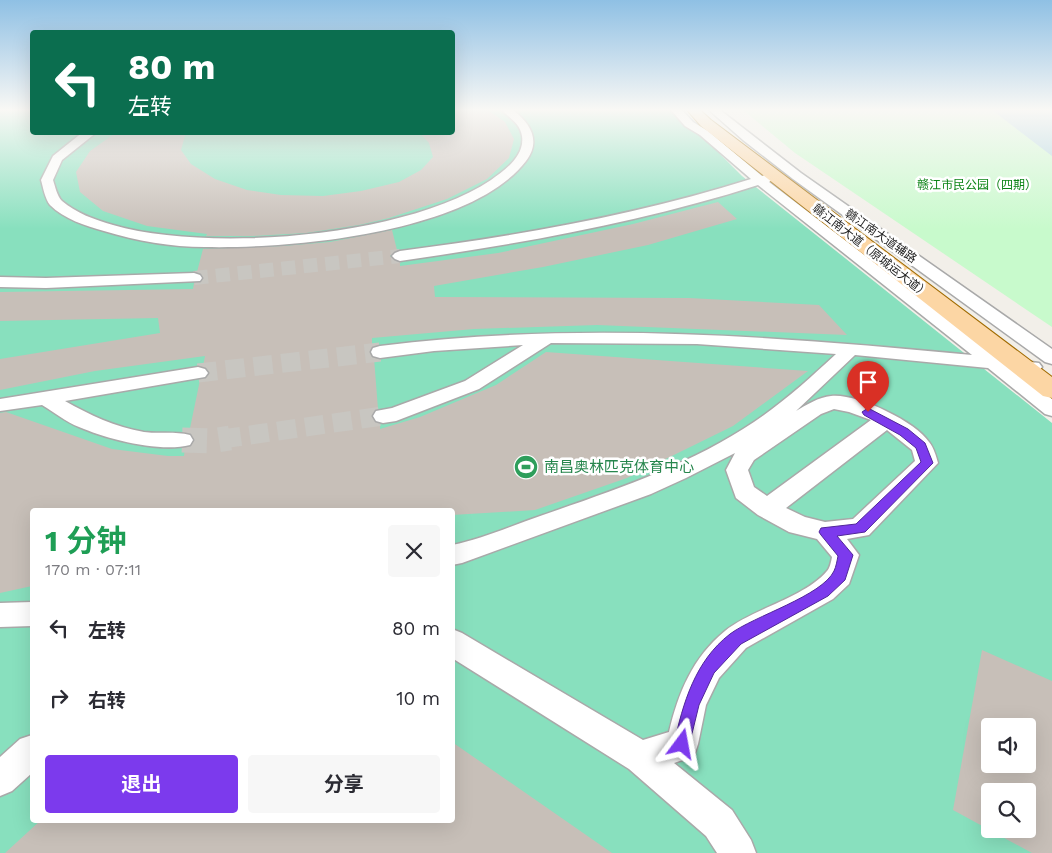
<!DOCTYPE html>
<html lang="zh">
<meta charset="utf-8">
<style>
:root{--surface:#fff;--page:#f7f7f7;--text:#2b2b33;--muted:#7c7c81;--accent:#7c3aed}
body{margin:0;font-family:"Work Sans","Noto Sans SC",sans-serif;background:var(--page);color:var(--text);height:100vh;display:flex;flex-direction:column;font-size:19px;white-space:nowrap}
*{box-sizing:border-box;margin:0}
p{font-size:16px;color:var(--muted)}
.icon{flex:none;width:28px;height:28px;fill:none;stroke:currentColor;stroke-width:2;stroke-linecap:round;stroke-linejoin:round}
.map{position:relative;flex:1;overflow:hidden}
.sheet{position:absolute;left:30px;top:508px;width:425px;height:315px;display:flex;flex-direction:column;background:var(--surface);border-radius:5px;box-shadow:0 5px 20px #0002}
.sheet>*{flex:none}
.banner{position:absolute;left:30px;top:30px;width:425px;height:105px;border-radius:5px;box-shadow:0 5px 20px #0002;background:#0b6e4f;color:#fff;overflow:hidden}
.buttons{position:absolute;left:981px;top:718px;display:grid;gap:10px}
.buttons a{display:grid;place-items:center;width:55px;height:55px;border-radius:5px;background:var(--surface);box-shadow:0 5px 20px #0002;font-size:25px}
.pin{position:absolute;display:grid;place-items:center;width:42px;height:42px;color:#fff;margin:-51px -21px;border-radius:50% 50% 50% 0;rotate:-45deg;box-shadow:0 0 5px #0007}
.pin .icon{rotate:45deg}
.me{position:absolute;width:55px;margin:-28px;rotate:13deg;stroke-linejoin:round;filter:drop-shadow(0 0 4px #0008)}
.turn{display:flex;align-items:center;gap:18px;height:105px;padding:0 15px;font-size:22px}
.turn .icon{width:65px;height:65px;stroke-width:2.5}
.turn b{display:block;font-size:35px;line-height:42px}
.round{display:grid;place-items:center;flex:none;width:52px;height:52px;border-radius:5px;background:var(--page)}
.headline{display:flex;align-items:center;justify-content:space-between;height:85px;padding:0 15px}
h1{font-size:30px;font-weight:700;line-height:38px;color:#1e9e55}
.button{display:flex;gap:10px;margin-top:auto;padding:10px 15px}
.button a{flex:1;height:58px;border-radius:5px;background:var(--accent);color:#fff;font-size:20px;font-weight:700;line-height:58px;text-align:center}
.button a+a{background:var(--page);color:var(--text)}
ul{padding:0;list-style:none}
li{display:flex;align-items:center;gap:15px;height:70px;padding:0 15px}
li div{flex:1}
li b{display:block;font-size:19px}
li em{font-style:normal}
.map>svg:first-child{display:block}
.park{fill:#c8facc}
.pitch{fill:#88e0be;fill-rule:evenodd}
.water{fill:#aad3df}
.building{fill:#c7bfb8;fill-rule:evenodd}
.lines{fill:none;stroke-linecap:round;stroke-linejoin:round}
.minor-tunnel-far2{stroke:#c8c6c1;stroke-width:14;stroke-dasharray:14 8;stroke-linecap:butt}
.minor-tunnel-far1{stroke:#c8c6c1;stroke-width:19;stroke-dasharray:19 9;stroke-linecap:butt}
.minor-tunnel{stroke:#c8c6c1;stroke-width:25;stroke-dasharray:25 12;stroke-linecap:butt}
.minor-casing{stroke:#a9a9a9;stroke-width:3}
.major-casing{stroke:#a06b00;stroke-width:2}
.minor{fill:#fff;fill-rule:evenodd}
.major{fill:#fcd6a4;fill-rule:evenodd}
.route{fill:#7c3aed;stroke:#51269a}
.labels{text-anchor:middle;stroke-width:5;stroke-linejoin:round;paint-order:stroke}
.far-park-label{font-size:12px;fill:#0c8416;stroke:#fff}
.far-street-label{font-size:12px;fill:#222;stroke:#fff}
.leisure-label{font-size:15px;fill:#27864d;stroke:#fff;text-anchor:start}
</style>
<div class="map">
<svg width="1052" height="853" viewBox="0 0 1052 853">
<rect width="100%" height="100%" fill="#f2efe9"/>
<polygon class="park" points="743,110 1013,110 1052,131 1052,327 795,153"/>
<path class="pitch" d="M0,110H32V132H452L453,110H676L742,176L1052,423V853H0ZM32,510H452V820H32ZM990,726H1028V764H990ZM990,791H1028V829H990Z"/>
<polygon class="water" points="992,110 1052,110 1052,156"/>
<g class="building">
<polygon points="452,110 488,110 505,122 514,139 509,158 487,179 447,199 389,218 359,225 306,233 253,236 206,236 207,234 147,226 103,211 80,192 76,172 90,151 117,132 186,132 181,150 191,164 215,179 247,190 281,195 323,196 361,191 399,182 421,170 433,157 429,143 419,132 452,132"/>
<polygon points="718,202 737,219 648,245 543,267 434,286 435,297 689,298 819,305 847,335 597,325 474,329 372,338 372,346 369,353 374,358 378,409 374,410 371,417 374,422 380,424 380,429 420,417 496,385 546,352 808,371 733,426 627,478 535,510 452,515 452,510 32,510 32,586 0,593 0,413 6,412 112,449 168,456 184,456 185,448 192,446 195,441 192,434 189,433 200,380 206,378 210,373 203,366 205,356 95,371 0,390 0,359 160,333 158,318 0,321 0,292 193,289 194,283 200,283 204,279 202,274 197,272 203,249 283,246 330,242 392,230 397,250 390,256 400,263 400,266 498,253 633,224"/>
<path d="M982,650L1052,681V853H1032L953,810ZM990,726H1028V764H990ZM990,791H1028V829H990Z"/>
<polygon points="452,742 612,853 5,853 41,820 452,820"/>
</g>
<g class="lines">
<polyline class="minor-tunnel-far2" points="194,278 400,256"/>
<g class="minor-tunnel-far1">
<polyline points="198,373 380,352"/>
<polyline points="222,439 383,416"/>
</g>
<polyline class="minor-tunnel" points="182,440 211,441 230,438"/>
<g class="minor-casing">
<g id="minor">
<path d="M502,110H513C531,124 541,141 526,161C471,233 290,249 205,247C171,247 137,241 104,231C86,226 64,219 50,205C45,199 43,187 41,180L53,156L83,132H97L62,160L53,180C55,186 57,196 62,201C76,213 95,220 113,225C210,253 406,237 491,180C505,170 525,156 522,136C520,123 510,119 502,110Z"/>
<path d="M671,110H682L693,122L708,131L762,176L771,173L775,174L777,177L769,182L999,358L1039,363L1042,367L1039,371L1032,373L1016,371L1052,399V416L1045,414L988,368L855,355L796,411C806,405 819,397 831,396C856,393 915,421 929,442C934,448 936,456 938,463L869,535L847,539L859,555L849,584L833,599L746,648L719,678L706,705L698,744L694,756L674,763L732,810L751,840L756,853H717L706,836L629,769L452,658V629L462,633L643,740L669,732C678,693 693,657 725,631C752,609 804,598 827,571C830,568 831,562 832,557L817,539L789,532L758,515L736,498L726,470L735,453L686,478L651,494L462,563L452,565V545C483,539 513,525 543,515C615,490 690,465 754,422C784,402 810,378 836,354L697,344L551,343L479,389L396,421L383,423L376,421L373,416L376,411L392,408L465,381L523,345L434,351L380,358L373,356L371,352L373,348L380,346C577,321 775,336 972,355L758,185C643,222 519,244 400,261L395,259L392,256L395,253L400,251C518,236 637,215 751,179L700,135L685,126ZM834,409L849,412L871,420L767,496L754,487L748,470L754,460L821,414ZM887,430L912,450L915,461L853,519L825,522L805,517L786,508Z"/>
<polygon points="709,110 720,110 801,173 1052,349 1052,364 1045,362 793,179 743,140"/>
<polygon points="194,273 200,275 202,278 200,281 46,288 0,287 0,277 46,278"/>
<path d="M198,367L205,369L208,373L205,377L65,401C90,415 115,427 144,432C159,434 175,431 190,435L193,440L190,445C160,453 107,439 79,427C66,422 54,412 42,405L0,411V399Z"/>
<polygon points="32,602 32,626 0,627 0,603"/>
<polygon points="32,735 32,773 12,791 0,796 0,757 20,739"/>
</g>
</g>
<g class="major-casing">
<polygon id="major" points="687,110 700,110 711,120 1052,377 1052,398 1043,396 701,126"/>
</g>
<use href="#minor" class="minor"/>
<use href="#major" class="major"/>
</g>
<linearGradient id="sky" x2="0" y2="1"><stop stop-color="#8fc0e4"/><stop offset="0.48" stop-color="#f9f8f5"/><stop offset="1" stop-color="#f9f8f5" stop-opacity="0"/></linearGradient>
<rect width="1052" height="229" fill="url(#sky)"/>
<path class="route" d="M868,408L908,429L925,443L933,463L865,532L837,536L853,555L845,580L828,596L741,644L714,673L699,705L688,750L682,753L676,750L674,744C683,703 695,661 730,634C754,616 822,596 834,571C836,567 837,561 838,556L821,535L819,532L821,528L856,524L921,462L916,448L900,435L864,415L862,412Z"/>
<defs>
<g id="stadium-disc" transform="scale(1.25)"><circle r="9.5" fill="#2e9e5b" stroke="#fff"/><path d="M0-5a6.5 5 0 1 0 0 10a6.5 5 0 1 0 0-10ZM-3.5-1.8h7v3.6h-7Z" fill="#fff"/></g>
</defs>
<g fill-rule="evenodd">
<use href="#stadium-disc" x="526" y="467"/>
</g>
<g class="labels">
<g class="far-park-label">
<text x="977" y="189">赣江市民公园（四期）</text>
</g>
<g class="far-street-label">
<text transform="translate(881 236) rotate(35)" y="4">赣江南大道辅路</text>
<text transform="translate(871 251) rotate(38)" y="4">赣江南大道（原城运大道）</text>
</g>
<g class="leisure-label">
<text x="544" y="472">南昌奥林匹克体育中心</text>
</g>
</g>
</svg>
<div class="buttons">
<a><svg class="icon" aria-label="sound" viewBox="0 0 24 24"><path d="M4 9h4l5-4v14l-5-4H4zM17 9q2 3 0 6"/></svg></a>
<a><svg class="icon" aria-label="search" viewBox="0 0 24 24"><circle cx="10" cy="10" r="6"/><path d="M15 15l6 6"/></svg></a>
</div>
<div class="pin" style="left:868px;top:412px;background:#d93025"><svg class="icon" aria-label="arrive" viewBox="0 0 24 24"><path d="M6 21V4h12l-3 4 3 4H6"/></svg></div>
<svg class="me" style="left:682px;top:744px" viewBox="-20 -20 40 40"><path d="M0-17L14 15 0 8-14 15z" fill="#7c3aed" stroke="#fff" stroke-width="4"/></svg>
<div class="banner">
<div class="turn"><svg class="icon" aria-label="left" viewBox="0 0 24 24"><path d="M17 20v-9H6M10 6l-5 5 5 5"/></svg><div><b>80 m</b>左转</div></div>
</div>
<section class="sheet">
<div class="headline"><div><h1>1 分钟</h1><p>170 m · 07:11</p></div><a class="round"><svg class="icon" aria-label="close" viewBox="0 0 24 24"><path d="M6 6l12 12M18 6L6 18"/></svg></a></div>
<ul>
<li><svg class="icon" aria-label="left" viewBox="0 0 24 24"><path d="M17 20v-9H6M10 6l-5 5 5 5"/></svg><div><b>左转</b></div><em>80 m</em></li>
<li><svg class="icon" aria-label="right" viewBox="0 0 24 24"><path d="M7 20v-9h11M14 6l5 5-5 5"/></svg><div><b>右转</b></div><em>10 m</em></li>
</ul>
<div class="button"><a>退出</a><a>分享</a></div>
</section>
</div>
